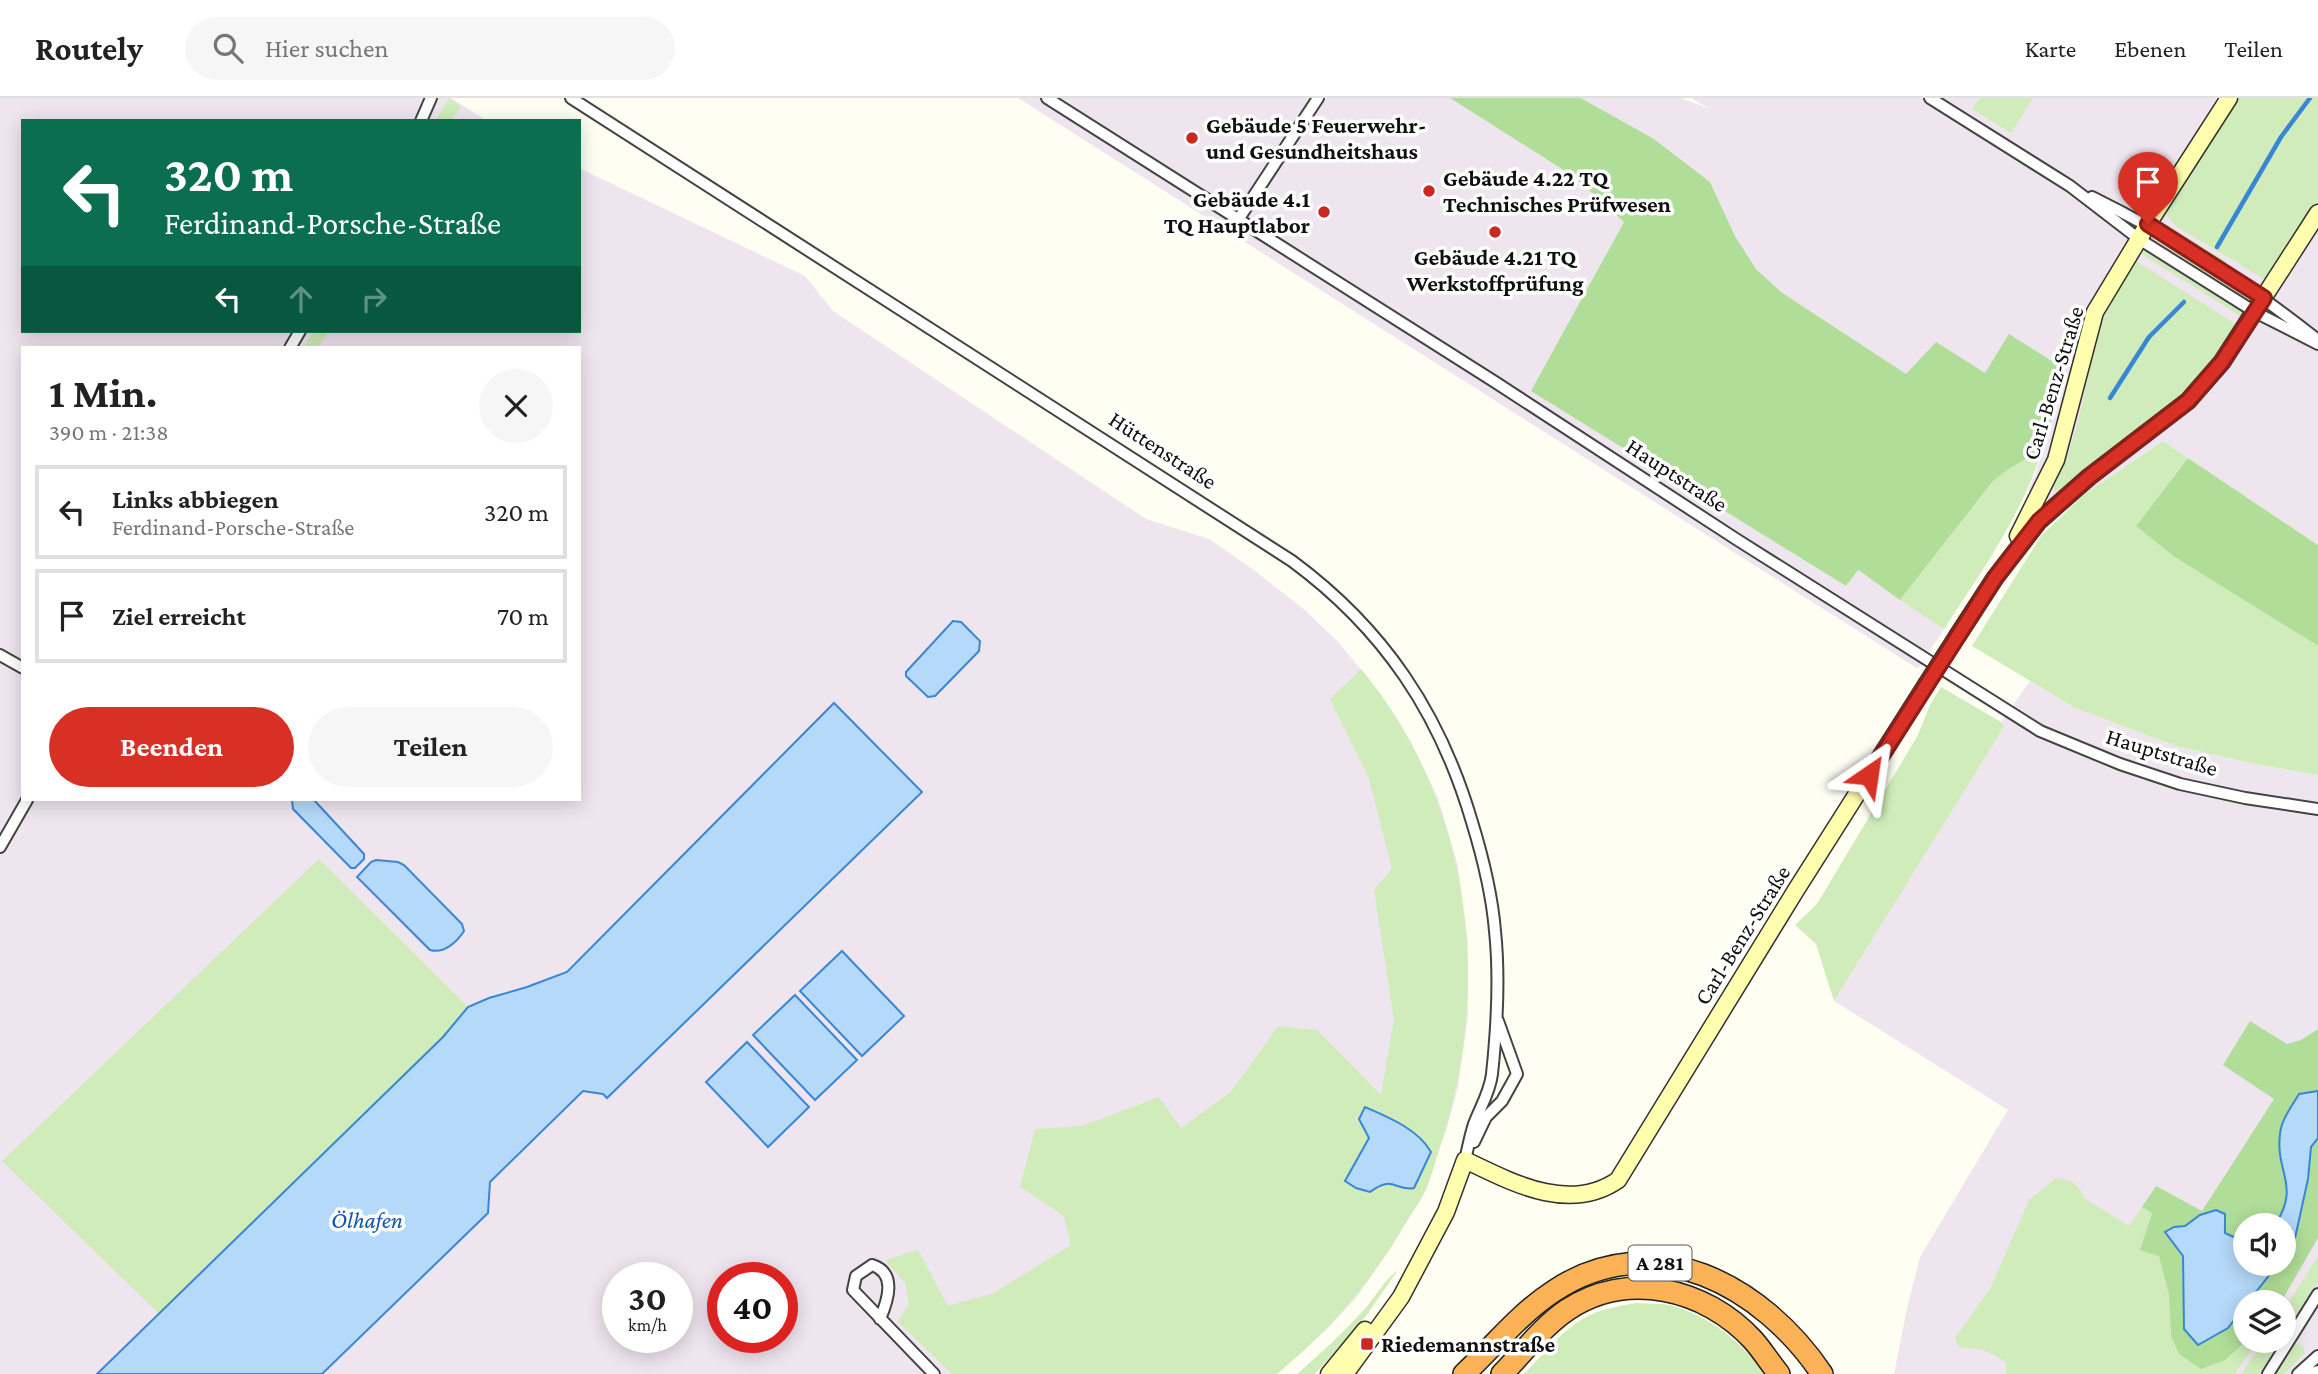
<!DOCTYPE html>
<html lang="de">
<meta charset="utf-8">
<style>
:root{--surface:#fff;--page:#f6f6f6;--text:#222;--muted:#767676;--line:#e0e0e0;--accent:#d93025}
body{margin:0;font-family:"Crimson Pro",serif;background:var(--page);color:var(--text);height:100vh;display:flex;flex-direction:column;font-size:26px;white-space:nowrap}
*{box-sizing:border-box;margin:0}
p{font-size:23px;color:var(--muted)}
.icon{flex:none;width:38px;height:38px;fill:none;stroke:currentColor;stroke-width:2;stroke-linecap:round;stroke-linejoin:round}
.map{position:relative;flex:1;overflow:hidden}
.panel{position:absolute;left:21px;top:248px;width:560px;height:455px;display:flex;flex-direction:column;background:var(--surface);border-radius:0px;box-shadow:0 4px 18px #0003}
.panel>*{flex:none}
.top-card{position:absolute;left:21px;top:21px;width:560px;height:214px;border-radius:0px;box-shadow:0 4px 18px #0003;background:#0b6e4f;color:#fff;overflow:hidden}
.buttons{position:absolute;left:2233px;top:1115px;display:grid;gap:14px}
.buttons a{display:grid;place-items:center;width:63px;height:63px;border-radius:50%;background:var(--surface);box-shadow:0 4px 18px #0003;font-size:35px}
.speed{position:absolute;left:602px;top:1164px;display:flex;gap:14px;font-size:35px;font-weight:700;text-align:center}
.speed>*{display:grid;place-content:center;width:91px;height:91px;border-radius:50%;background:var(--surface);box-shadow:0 4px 18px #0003;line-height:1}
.speed small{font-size:18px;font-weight:400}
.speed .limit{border:10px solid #d22;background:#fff;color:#111}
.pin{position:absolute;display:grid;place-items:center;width:60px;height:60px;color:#fff;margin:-72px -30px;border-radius:50% 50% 50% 0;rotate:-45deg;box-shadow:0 0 7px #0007}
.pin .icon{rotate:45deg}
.me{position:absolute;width:77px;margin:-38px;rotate:32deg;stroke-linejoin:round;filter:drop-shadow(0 0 5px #0008)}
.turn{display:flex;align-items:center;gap:24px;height:147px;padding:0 28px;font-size:32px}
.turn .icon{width:91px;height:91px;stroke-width:2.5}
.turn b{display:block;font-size:49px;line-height:60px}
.lanes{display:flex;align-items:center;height:66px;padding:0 28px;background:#0003;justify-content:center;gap:35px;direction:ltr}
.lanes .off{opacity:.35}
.round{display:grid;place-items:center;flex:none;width:74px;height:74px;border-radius:37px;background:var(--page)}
.summary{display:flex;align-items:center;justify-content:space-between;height:119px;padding:0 28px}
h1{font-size:42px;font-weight:700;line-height:52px}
.button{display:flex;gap:14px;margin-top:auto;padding:14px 28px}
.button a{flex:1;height:80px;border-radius:42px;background:var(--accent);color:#fff;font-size:28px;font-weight:700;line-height:80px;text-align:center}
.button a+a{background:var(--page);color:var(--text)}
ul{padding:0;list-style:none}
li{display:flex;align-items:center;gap:21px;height:94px;margin:0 14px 10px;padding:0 14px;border:4px solid var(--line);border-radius:0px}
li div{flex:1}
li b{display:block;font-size:26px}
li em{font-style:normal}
header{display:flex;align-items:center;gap:42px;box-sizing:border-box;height:98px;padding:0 35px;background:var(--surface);border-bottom:2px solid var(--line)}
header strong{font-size:33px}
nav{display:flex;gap:38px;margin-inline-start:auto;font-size:24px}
.search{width:490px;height:63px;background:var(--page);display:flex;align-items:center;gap:18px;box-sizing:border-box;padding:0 24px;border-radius:38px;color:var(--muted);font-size:26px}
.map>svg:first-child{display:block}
.industrial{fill:#efe5ef;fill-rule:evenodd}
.green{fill:#cfecba}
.forest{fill:#b0de98}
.water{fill:#b5d9f9;stroke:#3886d4;stroke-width:2}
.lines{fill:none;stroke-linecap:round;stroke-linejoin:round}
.stream{stroke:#3886d4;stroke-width:4.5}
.street-casing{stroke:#434343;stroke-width:14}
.secondary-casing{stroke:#323232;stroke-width:19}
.highway-casing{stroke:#212121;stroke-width:24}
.street{stroke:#fff;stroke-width:10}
.secondary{stroke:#fffeae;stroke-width:16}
.highway{stroke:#fbb256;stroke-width:21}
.secondary-bridge-casing{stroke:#323232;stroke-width:19;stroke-linecap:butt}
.secondary-bridge{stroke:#fffeae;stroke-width:16}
.route-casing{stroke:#8d1f18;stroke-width:18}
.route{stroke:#d93025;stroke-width:12}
.poi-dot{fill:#c92920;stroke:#fff;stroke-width:2.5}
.labels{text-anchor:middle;stroke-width:7;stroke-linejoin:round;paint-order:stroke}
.shield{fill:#fff;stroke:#585858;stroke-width:2}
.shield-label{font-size:21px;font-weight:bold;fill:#101010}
.poi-label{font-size:23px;font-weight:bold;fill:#101010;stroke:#fff;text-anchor:start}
.street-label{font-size:23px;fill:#101010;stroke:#fff}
.water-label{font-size:24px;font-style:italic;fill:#1158aa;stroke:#fff}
</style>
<header>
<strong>Routely</strong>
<div class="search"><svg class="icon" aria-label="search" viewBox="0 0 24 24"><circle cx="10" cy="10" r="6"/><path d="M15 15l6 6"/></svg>Hier suchen</div>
<nav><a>Karte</a><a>Ebenen</a><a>Teilen</a></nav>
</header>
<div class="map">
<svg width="2318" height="1276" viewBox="0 0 2318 1276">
<rect width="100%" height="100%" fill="#fffef3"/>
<g class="industrial">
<path d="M0,0H451L487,23H23V233H579V70L805,178L833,213L1146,421L1209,441L1251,470L1305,512L1339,545L1368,580L1410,642L1438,700L1458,768L1468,845V918L1458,989L1448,1026L1425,1093L1390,1151L1356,1200L1327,1231L1277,1276H322L487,1116L490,1084L583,993L603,996L606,1000L834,606L567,874L527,889L489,900L388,990L97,1276H0ZM23,250H579V702H23ZM618,1180H677V1239H618ZM723,1180H782V1239H723Z"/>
<polygon points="1018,0 1450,0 1573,78 1624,124 1532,293 1846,488 1857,472 1944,531 1918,571"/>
<polygon points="1581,0 1681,0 1710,11 1691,0 2318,0 2318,447 2163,343 2085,396 2067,412 2028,392 2035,377 2050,327 1985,275 1907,277 1781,194 1756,171 1735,138 1710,84 1654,41"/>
<path d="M2030,583L2075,610L2176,648L2255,666L2318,677V1276H1894L1907,1210L1920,1159L2008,1012L1834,903L2004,629L2001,624ZM2245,1127H2284V1166H2245ZM2245,1204H2284V1242H2245Z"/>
</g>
<g class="green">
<polygon points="449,0 461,8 451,23 435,23"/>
<polygon points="1980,0 2033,0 2011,35 1972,11"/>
<polygon points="2238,0 2318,0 2318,105 2268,183 2177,129 2166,116"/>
<polygon points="2161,123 2227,164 2222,167 2162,129"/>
<polygon points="2168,145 2237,189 2242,194 2240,197 2168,152 2166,149"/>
<polygon points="2143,152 2245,216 2245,221 2140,155"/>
<path d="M2136,163L2240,229L2188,298L2062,394H2056L2053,388C2080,342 2084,287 2098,236C2106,210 2122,186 2136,163Z"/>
<polygon points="314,233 329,233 318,250 303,250"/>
<polygon points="2163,343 2188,360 2136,428 2173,458 2318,548 2318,677 2255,666 2176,648 2075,610 1972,548 2041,438 2085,396"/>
<path d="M2042,352C2022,417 1981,474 1944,531L1900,502L1993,383L2012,369Z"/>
<path d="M1361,571C1472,704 1494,890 1439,1052C1435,1065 1431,1079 1426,1092C1420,1104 1411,1116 1404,1128C1369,1187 1330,1232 1277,1276H952L898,1224L909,1206L905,1185L885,1162L918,1152L948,1208L994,1195L1071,1147L1064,1118L1020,1089L1035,1031L1082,1028L1159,999L1181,1030L1231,994L1278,928L1317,932L1381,997L1394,922L1374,792L1392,771L1368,678L1330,601Z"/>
<polygon points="1941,589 2001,624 2004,629 1834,903 1816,846 1795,827 1817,806 1918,637 1930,607"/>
<polygon points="319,761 468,909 443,939 159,1216 2,1063"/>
<path d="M2056,1080C2070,1082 2080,1086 2084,1100L2129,1128L2142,1109L2152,1115L2140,1151L2159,1157L2169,1197L2171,1238L2225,1262L2245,1244L2257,1243L2235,1276H2006V1264C1991,1254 1978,1249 1959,1250L1955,1240L1991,1189L2029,1102Z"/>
<polygon points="2318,1158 2318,1184 2284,1238 2284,1212"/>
<path d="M1398,1172L1366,1218L1315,1276H1297C1320,1256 1342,1236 1362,1214C1375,1200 1383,1183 1398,1172Z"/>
<path d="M1636,1205C1647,1206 1659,1205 1669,1207C1708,1217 1742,1243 1764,1276H1524C1543,1257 1560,1234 1584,1220C1600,1211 1619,1208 1636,1205Z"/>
<polygon points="2264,1243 2281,1243 2259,1276 2241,1276"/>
<polygon points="2296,1246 2303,1248 2305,1255 2284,1276 2276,1276"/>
</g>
<g class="forest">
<polygon points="1450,0 1581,0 1654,41 1710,84 1735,138 1756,171 1781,194 1906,276 1936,244 1985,275 2009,236 2058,267 2050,327 2042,352 2012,369 1993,383 1900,502 1858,472 1846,488 1531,293 1624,124 1573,78"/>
<polygon points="2188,360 2318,447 2318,548 2173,458 2136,428"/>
<polygon points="2250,923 2287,946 2301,942 2318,931 2318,993 2299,996 2280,1062 2289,1094 2282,1116 2275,1127 2245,1127 2245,1144 2241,1144 2200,1117 2185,1128 2174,1129 2172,1140 2183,1158 2185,1192 2228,1230 2245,1208 2245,1242 2257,1243 2245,1244 2225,1262 2201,1271 2179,1256 2171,1238 2169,1197 2159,1158 2140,1152 2152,1115 2142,1109 2156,1088 2202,1113 2274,1001 2223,967"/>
<polygon points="2318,1040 2318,1140 2281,1204 2248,1204 2278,1166 2284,1166 2284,1157 2295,1140 2308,1081 2311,1049"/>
</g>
<g class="water">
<polygon points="953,523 961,524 980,543 979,553 935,598 928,599 906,578 906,574"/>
<polygon points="834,605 922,694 607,1000 603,996 583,993 490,1084 488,1115 322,1276 97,1276 443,939 468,909 489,900 527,889 567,874"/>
<polygon points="292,702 314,702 364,756 364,761 355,770 351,770 293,711"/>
<path d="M376,762L398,764L404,767L462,826L464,833C457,844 444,856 430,852L357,779L371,764Z"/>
<polygon points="842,853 904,918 862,958 800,893"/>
<polygon points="795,897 857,962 815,1002 753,937"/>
<polygon points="747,944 809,1009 768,1049 706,984"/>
<path d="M2318,993V1040L2311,1049L2308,1081L2295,1140L2284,1157V1127H2275C2301,1087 2275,1075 2280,1036C2281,1022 2292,1008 2299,996Z"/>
<path d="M1365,1009C1388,1019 1418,1031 1431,1054L1414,1090C1395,1094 1394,1076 1370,1094L1356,1090L1345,1083L1369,1040L1359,1021Z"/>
<polygon points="2216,1112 2225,1116 2225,1135 2245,1144 2245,1166 2278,1166 2248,1204 2245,1204 2245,1208 2228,1230 2198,1247 2184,1231 2183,1158 2165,1134 2174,1129 2185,1128 2200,1117"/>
</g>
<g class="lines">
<g class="stream">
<polyline points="2217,149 2281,39 2310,0"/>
<polyline points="2110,300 2149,239 2184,204"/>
</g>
<g class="street-casing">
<g id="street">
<path d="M571,0L1292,463C1384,531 1440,615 1472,724C1483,760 1492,796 1495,833C1500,880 1497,929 1492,976C1490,994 1480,1010 1474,1026C1470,1038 1468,1050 1465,1062"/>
<polyline points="1047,0 1495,284 1736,441 2040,633 2120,666 2180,686 2245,700 2318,711"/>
<polyline points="1930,0 2070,88 2139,141 2255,214 2318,246"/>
<polyline points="421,23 431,0"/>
<path d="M2092,99C2171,138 2245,184 2314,239"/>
<polyline points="1238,122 1318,0"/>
<polyline points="290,250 300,233"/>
<polyline points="0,557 23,570"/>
<polyline points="0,749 27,702"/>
<polyline points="1474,1044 1486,1019 1502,1003 1517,976 1498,923"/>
<path d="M880,1221C888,1202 897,1175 872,1167L856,1178L853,1192L934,1276"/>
<polyline points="2268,1276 2318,1196"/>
<polyline points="2298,1276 2318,1258"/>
<polyline points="2307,1276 2318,1273"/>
</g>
</g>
<g class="secondary-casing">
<g id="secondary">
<polyline points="2018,438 2056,362 2095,214 2148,126 2229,0"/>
<polyline points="1958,537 1995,480 2039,423 2089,379 2188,303 2222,264 2318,115"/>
<polyline points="1329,1276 1365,1232"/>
<path d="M1345,1276L1401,1199L1446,1114L1465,1062C1511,1084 1569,1116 1618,1082L1796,792L1926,587"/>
</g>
</g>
<g class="highway-casing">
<g id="highway">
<path d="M1464,1276C1494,1248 1520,1215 1554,1193C1653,1127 1763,1188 1822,1276"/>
<path d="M1502,1276C1523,1255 1542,1229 1567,1212C1627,1172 1705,1190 1753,1242C1762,1252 1770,1265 1779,1276"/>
</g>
</g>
<use href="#street" class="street"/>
<use href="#secondary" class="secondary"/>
<use href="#highway" class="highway"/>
<g class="secondary-bridge-casing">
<polyline id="secondary-bridge" points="1926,587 1958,537"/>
</g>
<use href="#secondary-bridge" class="secondary-bridge"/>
</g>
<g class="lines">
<g class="route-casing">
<polyline id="route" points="1869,677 1995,480 2039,423 2089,379 2188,303 2222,264 2264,200 2148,126"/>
</g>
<use href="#route" class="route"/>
</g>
<g class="poi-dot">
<circle cx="1192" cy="40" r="7"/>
<circle cx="1429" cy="93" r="7"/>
<circle cx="1324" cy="114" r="7"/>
<circle cx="1495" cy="134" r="7"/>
<rect x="1360" y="1239" width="14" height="14" rx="3.5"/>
</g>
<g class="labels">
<rect class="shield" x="1628.5" y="1147.5" width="63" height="35" rx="5"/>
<g class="shield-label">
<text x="1660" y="1172">A 281</text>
</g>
<g class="poi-label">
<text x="1206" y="35">Gebäude 5 Feuerwehr-<tspan x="1206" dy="26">und Gesundheitshaus</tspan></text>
<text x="1443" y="88">Gebäude 4.22 TQ<tspan x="1443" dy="26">Technisches Prüfwesen</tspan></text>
<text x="1310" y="109" text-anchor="end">Gebäude 4.1<tspan x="1310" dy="26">TQ Hauptlabor</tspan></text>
<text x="1495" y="167" text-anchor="middle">Gebäude 4.21 TQ<tspan x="1495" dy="26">Werkstoffprüfung</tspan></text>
<text x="1381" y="1254">Riedemannstraße</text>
</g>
<g class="street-label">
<text transform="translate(2053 285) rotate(-73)" y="8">Carl-Benz-Straße</text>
<text transform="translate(1163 352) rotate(33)" y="8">Hüttenstraße</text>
<text transform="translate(1677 377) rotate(33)" y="8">Hauptstraße</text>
<text transform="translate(2162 654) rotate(17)" y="8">Hauptstraße</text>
<text transform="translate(1742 837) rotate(-58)" y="8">Carl-Benz-Straße</text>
</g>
<g class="water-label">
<text x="367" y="1130">Ölhafen</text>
</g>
</g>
</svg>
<div class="buttons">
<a><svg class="icon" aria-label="sound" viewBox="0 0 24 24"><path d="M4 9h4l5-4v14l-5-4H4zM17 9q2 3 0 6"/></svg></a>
<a><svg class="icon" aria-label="layers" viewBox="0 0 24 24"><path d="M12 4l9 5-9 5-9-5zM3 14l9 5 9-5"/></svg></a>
</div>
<div class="speed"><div>30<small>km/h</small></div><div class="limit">40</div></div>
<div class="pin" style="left:2148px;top:126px;background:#d93025"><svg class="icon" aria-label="arrive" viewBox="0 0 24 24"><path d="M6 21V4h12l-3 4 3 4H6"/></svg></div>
<svg class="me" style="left:1869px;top:677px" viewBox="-20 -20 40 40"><path d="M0-17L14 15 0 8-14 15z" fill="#d93025" stroke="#fff" stroke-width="4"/></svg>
<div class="top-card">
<div class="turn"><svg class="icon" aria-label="left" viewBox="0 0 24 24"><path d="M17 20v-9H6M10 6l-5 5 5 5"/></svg><div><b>320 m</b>Ferdinand-Porsche-Straße</div></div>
<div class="lanes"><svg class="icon" aria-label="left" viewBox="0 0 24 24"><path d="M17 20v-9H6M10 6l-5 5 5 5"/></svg><svg class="icon off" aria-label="ahead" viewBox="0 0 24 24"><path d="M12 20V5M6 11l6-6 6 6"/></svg><svg class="icon off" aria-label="right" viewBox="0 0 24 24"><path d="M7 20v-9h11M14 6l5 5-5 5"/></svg></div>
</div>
<section class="panel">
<div class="summary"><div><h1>1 Min.</h1><p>390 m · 21:38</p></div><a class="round"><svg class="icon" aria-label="close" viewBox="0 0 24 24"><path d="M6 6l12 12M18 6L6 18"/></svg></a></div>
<ul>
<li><svg class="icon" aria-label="left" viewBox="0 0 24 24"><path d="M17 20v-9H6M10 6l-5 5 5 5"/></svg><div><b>Links abbiegen</b><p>Ferdinand-Porsche-Straße</p></div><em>320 m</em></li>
<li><svg class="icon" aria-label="arrive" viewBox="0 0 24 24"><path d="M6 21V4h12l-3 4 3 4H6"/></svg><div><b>Ziel erreicht</b></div><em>70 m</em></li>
</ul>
<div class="button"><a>Beenden</a><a>Teilen</a></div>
</section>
</div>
